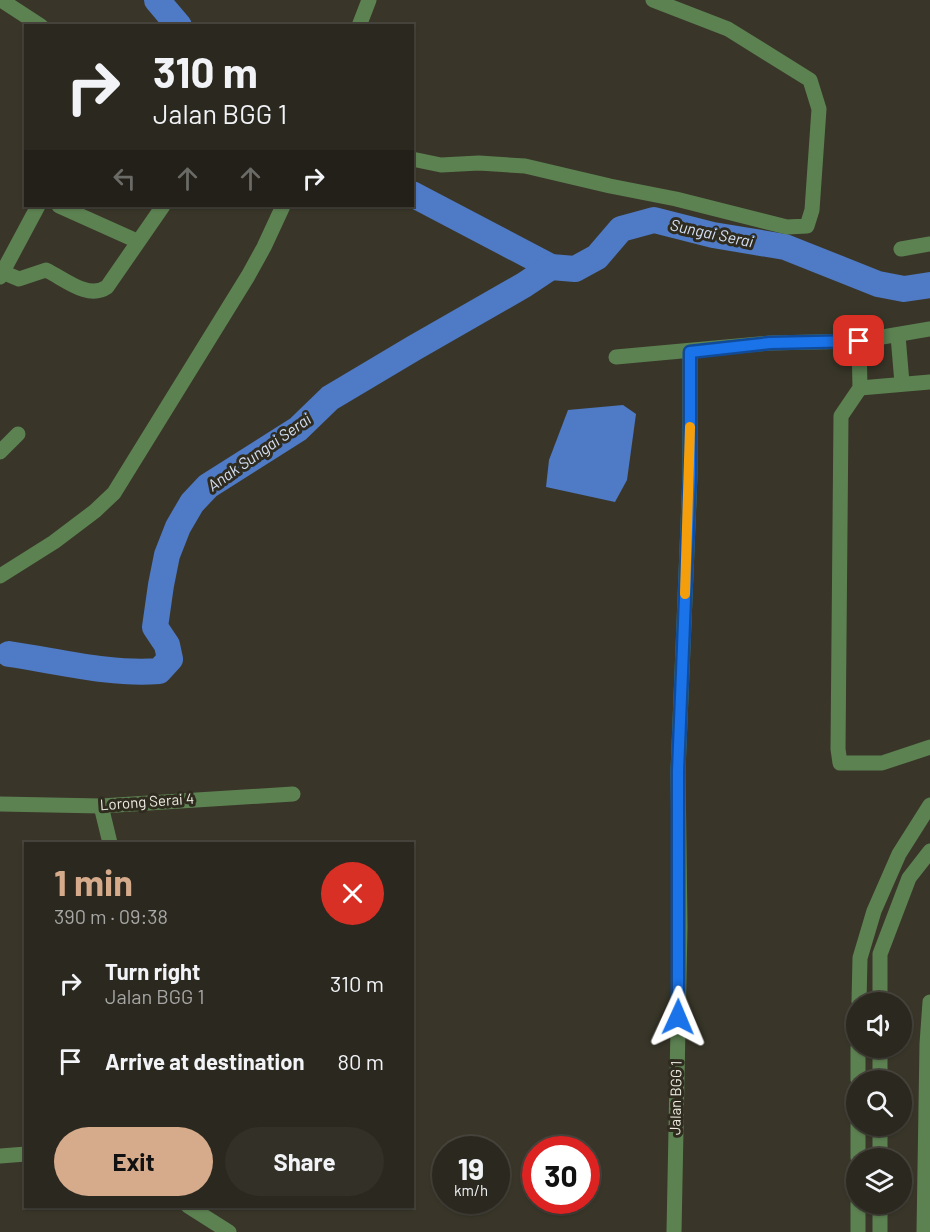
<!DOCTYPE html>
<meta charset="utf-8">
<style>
:root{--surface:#2b281f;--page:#333028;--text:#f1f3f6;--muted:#a6a6a4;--line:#47443d;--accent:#d6ab8b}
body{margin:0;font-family:Barlow,sans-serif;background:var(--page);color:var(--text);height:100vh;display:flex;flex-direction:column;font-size:22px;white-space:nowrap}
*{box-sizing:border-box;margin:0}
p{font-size:20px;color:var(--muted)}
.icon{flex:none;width:33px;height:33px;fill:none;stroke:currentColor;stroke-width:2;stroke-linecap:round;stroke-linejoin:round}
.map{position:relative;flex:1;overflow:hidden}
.details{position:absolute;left:24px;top:842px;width:390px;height:366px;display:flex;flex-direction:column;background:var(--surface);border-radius:0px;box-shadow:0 2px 4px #0004,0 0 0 2px var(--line)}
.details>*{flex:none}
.banner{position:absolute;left:24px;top:24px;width:390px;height:183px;border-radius:0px;box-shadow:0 2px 4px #0004,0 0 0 2px var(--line);background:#2b281f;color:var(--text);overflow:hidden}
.tools{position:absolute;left:846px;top:992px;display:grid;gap:12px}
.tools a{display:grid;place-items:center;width:66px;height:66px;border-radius:50%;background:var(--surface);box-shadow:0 2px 4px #0004,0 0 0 2px var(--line);font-size:30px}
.speed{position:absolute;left:432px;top:1136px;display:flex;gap:12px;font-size:30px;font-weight:700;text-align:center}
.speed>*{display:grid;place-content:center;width:78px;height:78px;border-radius:50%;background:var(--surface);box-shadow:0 2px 4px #0004,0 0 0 2px var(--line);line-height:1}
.speed small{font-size:15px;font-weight:400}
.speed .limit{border:9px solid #d22;background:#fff;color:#111}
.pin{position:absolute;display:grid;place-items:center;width:51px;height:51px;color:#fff;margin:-26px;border-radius:12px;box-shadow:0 3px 9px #0006}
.me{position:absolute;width:66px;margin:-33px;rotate:1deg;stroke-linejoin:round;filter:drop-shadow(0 0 4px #0008)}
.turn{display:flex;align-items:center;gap:21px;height:126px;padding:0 30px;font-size:27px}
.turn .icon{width:78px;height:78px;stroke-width:2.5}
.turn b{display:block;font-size:42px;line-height:51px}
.lanes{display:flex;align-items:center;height:57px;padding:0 30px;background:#0003;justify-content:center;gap:30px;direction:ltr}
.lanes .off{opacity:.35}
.round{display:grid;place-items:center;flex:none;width:63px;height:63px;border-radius:32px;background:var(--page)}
.headline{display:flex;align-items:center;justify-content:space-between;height:102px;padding:0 30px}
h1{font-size:36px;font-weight:700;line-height:45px;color:var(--accent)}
.action{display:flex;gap:12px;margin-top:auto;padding:12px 30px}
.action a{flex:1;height:69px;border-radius:36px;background:var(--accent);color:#111;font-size:24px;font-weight:700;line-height:69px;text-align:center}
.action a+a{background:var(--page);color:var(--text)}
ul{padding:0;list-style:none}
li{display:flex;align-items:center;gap:18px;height:78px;padding:0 30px}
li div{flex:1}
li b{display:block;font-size:22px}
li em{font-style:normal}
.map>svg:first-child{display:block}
.water{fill:#4f7ac5}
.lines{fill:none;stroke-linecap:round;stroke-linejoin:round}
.river{stroke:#4f7ac5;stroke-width:26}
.minor{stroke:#5d8252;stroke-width:15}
.route-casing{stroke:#114b97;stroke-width:15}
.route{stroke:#1a73e8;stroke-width:10}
.slow{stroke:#f59e0b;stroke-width:10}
.labels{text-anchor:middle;stroke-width:6;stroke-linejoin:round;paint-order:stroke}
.street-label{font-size:15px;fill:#eceae1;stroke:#2f2c1f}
.water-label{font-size:16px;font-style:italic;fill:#d4e0f5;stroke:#2f2c1f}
</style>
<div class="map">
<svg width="930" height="1232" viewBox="0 0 930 1232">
<rect width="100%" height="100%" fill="#393629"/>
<polygon class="water" points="623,405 636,414 627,480 615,502 546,487 549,460 568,410"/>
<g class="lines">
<g class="river">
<polyline points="157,0 179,26"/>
<polyline points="412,194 551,267 575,269 597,257 621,229 654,220 713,235 785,247 878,284 904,289 930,285"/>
<path d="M9,654C58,661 110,675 159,671L170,659L167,645L155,627L161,585L167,555L178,527L192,503L208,486L298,429L330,398L414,348L524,285L551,267"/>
</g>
<g class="minor">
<polyline points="1,0 41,26"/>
<polyline points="359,26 369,0"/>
<polyline points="412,159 441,165 479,163 525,166 610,186 676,199 787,227 807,226 812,210 819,109 810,80 728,29 653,0"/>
<polyline points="59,206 137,241"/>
<polyline points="901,249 930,244"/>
<path d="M2,272L19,279L46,270C65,279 88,300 107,287L163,206"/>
<polyline points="0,277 38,206"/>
<polyline points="898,336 902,383"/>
<polyline points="859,341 860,388 841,416 838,749 840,763 882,763 930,747"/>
<polyline points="616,357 770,343 859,341 930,329"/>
<polyline points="860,388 930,382"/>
<polyline points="0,452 18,434"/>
<polyline points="0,576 54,542 95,511 114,493 248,276 264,247 283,206"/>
<polyline points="0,804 101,806 293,794"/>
<polyline points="101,806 110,843"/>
<polyline points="859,1002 860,958 874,911 899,854 930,805"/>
<polyline points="880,1002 880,954 909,878 930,851"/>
<polyline points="858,1080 858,1047"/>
<polyline points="880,1080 880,1047"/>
<polyline points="0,1156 26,1154"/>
<polyline points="858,1158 858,1125"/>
<polyline points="880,1158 880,1125"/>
<polyline points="188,1206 229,1232"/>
<polyline points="674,1232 680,926 678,771 690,475 690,352"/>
<polyline points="858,1232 858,1203"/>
<polyline points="880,1232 880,1203"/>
<polyline points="924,1232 927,1044 930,1002"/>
</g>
</g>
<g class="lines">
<g class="route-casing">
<polyline id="route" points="678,1017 678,771 690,475 690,352 770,343 859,341"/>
</g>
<use href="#route" class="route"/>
<polyline class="slow" points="685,594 690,427"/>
</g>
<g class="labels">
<g class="street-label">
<text transform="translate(147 802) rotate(-4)" y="5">Lorong Serai 4</text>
<text transform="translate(676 1098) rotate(-89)" y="5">Jalan BGG 1</text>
</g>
<g class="water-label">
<text transform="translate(712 233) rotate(12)" y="6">Sungai Serai</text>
<text transform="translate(259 452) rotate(-35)" y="6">Anak Sungai Serai</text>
</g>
</g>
</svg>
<div class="tools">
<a><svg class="icon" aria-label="sound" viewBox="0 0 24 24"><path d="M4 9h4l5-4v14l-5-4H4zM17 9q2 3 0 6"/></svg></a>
<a><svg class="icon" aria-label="search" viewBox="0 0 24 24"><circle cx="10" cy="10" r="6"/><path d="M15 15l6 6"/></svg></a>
<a><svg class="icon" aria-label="layers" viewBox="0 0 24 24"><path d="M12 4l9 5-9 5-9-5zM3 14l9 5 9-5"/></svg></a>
</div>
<div class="speed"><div>19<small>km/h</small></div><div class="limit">30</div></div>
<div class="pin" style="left:859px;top:341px;background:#d93025"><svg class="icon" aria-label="arrive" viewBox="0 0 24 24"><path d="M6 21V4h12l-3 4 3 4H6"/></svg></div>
<svg class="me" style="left:678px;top:1017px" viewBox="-20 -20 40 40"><path d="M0-17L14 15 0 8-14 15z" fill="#1a73e8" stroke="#fff" stroke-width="4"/></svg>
<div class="banner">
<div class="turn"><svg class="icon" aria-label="right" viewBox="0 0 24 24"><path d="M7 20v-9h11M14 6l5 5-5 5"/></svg><div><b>310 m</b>Jalan BGG 1</div></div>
<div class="lanes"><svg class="icon off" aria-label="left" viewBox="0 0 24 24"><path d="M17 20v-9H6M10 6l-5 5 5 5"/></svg><svg class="icon off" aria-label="ahead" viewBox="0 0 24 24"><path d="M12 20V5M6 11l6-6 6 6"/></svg><svg class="icon off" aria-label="ahead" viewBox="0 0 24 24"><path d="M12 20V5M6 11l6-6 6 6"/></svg><svg class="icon" aria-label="right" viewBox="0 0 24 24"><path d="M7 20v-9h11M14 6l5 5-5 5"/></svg></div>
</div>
<section class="details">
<div class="headline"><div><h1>1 min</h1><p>390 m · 09:38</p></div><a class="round" style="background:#d93025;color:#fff"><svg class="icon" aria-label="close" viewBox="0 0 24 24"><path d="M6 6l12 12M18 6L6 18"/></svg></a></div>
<ul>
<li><svg class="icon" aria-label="right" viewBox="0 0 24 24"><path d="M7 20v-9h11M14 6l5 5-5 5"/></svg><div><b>Turn right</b><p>Jalan BGG 1</p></div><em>310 m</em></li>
<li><svg class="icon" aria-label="arrive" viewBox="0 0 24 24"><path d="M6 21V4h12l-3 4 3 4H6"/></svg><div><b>Arrive at destination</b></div><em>80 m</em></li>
</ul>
<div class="action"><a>Exit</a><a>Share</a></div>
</section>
</div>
